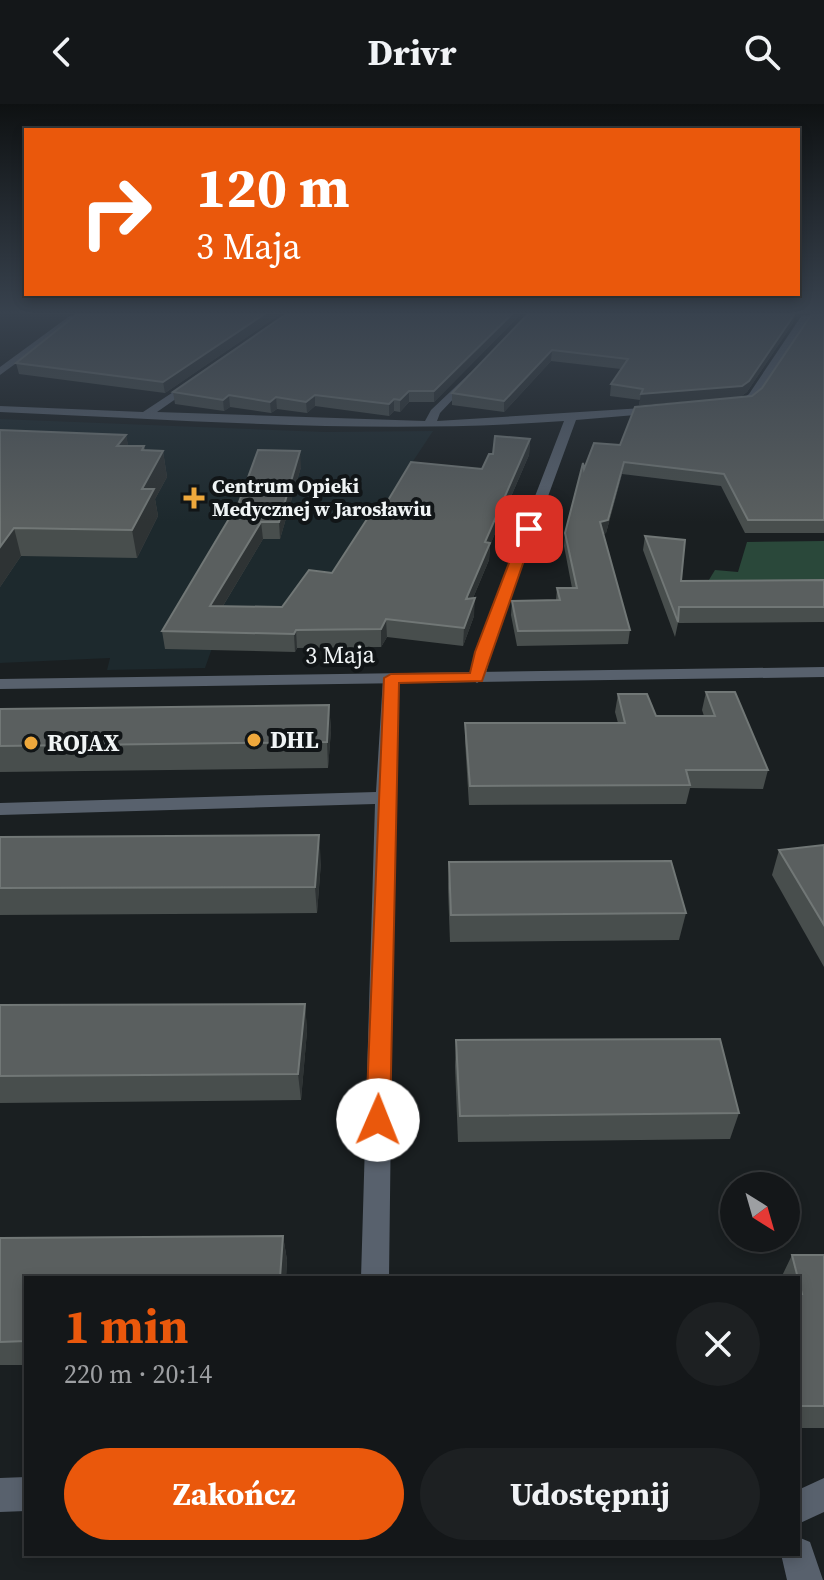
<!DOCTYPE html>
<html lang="pl">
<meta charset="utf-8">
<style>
:root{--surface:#141719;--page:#1d2022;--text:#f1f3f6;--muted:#9d9fa2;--line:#333638;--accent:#ea580c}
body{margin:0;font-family:"Source Serif 4",serif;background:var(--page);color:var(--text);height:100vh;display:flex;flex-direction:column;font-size:30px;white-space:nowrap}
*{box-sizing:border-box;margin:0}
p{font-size:26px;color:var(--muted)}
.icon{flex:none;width:44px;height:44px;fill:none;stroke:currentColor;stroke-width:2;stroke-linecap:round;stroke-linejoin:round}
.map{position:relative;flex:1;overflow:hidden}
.panel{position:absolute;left:24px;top:1172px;width:776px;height:280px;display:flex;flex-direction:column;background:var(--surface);border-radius:0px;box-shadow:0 4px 12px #0003,0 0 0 2px var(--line)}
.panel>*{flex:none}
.hud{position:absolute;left:24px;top:24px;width:776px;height:168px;border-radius:0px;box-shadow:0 4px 12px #0003,0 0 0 2px var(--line);background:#ea580c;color:#fff;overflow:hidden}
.needle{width:52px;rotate:143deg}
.buttons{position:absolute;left:720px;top:1068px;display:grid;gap:16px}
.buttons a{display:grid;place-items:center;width:80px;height:80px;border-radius:50%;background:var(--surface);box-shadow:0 4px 12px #0003,0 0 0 2px var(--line);font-size:40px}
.pin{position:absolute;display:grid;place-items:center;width:68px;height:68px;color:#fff;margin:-34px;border-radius:16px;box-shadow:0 4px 12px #0006}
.me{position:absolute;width:88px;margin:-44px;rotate:1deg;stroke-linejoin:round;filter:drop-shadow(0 0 6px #0008)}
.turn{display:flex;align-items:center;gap:28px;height:168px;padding:0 40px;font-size:36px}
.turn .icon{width:104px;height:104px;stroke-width:2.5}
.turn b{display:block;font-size:56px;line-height:68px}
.round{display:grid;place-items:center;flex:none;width:84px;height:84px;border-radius:42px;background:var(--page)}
.headline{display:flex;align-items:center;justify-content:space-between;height:136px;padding:0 40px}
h1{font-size:48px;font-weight:700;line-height:60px;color:var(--accent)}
.primary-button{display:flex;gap:16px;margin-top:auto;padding:16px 40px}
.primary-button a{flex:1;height:92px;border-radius:48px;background:var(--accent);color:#fff;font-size:32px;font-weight:700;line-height:92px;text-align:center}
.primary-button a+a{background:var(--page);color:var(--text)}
header{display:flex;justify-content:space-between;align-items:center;height:104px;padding:0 40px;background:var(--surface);font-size:36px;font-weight:700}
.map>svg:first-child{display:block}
.built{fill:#1d292d}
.green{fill:#2a483a}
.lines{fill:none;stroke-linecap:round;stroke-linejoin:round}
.minor{fill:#58616d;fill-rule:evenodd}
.tertiary{fill:#58616d;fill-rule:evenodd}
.wall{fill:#484e4d}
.shaded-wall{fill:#2e3334}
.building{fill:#5a5f5f;stroke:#717776;stroke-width:2}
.route{fill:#ea580c;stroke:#983908;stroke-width:2}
.poi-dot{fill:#eea83c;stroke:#111517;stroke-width:3}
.labels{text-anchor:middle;stroke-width:8;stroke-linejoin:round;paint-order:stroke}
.far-poi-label{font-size:20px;font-weight:bold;fill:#f0f4f5;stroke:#111517;text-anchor:start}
.street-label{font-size:24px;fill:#f0f4f5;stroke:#111517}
.poi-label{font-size:24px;font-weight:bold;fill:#f0f4f5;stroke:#111517;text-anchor:start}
</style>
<header><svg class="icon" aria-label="back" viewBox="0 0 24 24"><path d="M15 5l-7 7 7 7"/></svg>Drivr<svg class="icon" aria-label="search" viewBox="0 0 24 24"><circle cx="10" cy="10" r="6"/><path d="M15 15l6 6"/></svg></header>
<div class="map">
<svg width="824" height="1476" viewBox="0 0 824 1476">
<rect width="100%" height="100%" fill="#1a1f21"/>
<polygon class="built" points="0,315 325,328 433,327 345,460 308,483 277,515 223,513 205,564 107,566 110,554 0,559"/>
<polygon class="green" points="824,437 824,484 704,484 715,466 738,468 747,438"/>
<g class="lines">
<g class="minor">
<polygon points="71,211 82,211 0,271 0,263"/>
<polygon points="802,211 812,211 757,294 748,301 727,302 727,298 741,296 749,290"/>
<path d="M470,269L475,272L440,309L437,317L659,303L665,306L659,309L576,316L491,548L485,574L477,579L469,574L475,548L564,317C376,331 187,316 0,308V302L143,308L196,273L200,274V278L157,308L425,317L431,306Z"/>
<polygon points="391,569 399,574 395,694 389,1174 361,1174 375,700 0,711 0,699 376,688 383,574"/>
<polygon points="26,1373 26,1407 0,1408 0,1374"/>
<polygon points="824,1374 824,1408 798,1420 798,1386"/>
<polygon points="798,1433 810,1438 823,1476 787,1476 781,1450 798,1450"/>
</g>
<polygon class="tertiary" points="824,563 824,573 0,585 0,575"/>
</g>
<g class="wall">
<polygon points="279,211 165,289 19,270 16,259"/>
<polygon points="520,211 434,298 409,298 400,308 394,307 389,312 315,302 307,309 277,305 271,309 230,303 224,307 175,300 173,288"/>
<polygon points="527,211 793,219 747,288 740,293 639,301 640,296 610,292 611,280 621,265 551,257 504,308 452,301 452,289"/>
<polygon points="824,211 824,429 745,429 721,382 622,370 606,429 603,430 630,526 628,540 517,542 511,511 512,497 556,496 557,484 572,484 564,442 565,429 584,365 620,341 752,292 762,284"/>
<polygon points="0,326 126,331 128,342 144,342 145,346 163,347 167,373 155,395 158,412 137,454 21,452 0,483"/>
<polygon points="530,335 529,351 490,441 489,456 473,494 474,512 463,542 387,533 381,543 297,544 295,548 165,545 162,527 301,363 280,435 263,435 223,502 282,503 332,469 378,413 482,365 493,350"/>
<polygon points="645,432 681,477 824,476 824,518 678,519 675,533 643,446"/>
<polygon points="706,588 768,666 763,685 690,684 686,700 469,701 465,637 465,619 618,619 615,608 618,590 656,612 704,612 702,606"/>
<polygon points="329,601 331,626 328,664 0,668 0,605"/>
<polygon points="0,733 321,758 317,809 0,811"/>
<polygon points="824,741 824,863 772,771 779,746"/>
<polygon points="449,758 686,809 679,836 450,838 448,784"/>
<polygon points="305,900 307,927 301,996 0,999 0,901"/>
<polygon points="456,936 739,1009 730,1035 458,1038 455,962"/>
<polygon points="283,1132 287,1156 286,1174 26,1174 26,1261 0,1261 0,1134"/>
<polygon points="792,1151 824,1151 824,1324 798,1324 798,1174 781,1174"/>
</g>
<g class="shaded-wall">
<polygon points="263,211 279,211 165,289 163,278"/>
<polygon points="511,211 520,211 434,298 434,287"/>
<polygon points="795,211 793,219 747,288 740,293 639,301 641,290"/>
<polygon points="552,246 551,257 504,308 504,297"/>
<polygon points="409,287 409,298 400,308 400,296"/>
<polygon points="229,291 230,303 224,307 223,296"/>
<polygon points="315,291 315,302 307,309 306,298"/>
<polygon points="276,293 277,305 271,309 270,298"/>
<polygon points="394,295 394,307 389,312 389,300"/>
<polygon points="126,331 131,356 117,342"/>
<polygon points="530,335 529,351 490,441 489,456 465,513 466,495 485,438"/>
<polygon points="163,347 167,373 155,395 158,412 137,454 132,426 142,385"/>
<polygon points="300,347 301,363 280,435 279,418"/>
<polygon points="624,358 622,370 606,429 598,431 600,418"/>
<polygon points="261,418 263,435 212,520 210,502"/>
<polygon points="14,424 21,452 0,483 0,443"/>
<polygon points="475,494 474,512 463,542 464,524"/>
<polygon points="386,515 387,533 381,543 381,525"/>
<polygon points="296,526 297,544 295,548 294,530"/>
<polygon points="329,601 331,626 328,664 327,638"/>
<polygon points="319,731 321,758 317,809 315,783"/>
<polygon points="305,900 307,927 301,996 298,970"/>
<polygon points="283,1132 287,1156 286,1174 280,1174"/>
</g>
<g class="building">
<polygon points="76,211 263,211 163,278 16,259"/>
<polygon points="285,211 511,211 434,287 409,287 400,296 394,295 389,300 315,291 306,298 276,293 270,298 229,291 223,296 173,288"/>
<polygon points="527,211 794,211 749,277 742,282 641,290 643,285 611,280 628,255 552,246 504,297 452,289"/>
<polygon points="811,211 824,211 824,416 748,416 724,370 624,358 608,416 600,418 630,526 518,527 512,497 560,496 557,484 577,484 565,429 583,359 584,365 594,339 620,341 635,303 752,292 762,284"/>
<polygon points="0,326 126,331 117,342 144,342 142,346 163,347 142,385 154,385 132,426 14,424 0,443"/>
<polygon points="495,332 530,335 485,438 490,439 466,495 475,494 464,524 386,515 381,525 296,526 294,530 162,527 239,398 258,346 300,347 279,418 261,418 210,502 282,503 309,466 332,469 369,412 378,413 411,358 482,365 489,350 493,350"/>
<polygon points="645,432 685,436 681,477 824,476 824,503 679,503 678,518"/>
<polygon points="706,588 735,588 768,666 686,666 690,681 470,682 465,619 625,619 618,590 647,590 656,612 715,612"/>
<polygon points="329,601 327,638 0,642 0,605"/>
<polygon points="319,731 315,783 0,784 0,733"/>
<polygon points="824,741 824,821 779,746"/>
<polygon points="671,757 686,809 451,811 449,758"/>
<polygon points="305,900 298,970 0,972 0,901"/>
<polygon points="720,935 739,1009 460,1012 456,936"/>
<polygon points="283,1132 280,1174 26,1174 26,1237 0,1238 0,1134"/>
<polygon points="792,1151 824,1151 824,1302 798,1302 798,1190 802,1190"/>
</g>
<linearGradient id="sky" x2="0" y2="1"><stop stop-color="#0e1112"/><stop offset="0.5" stop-color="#38424e"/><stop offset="1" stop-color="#38424e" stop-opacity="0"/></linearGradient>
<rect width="824" height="418" fill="url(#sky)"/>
<polygon class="route" points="529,421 535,425 482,577 399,579 390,1016 386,1024 378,1026 370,1024 366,1016 384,574 391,570 470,569 475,548 522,425"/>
<g class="poi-dot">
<path d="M190 382h8v8h8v8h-8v8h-8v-8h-8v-8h8z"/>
<circle cx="254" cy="636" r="8"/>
<circle cx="31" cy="639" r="8"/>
</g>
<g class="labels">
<g class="far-poi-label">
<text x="212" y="389">Centrum Opieki<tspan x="212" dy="23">Medycznej w Jarosławiu</tspan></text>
</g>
<g class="street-label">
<text transform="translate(340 551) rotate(-1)" y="8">3 Maja</text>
</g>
<g class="poi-label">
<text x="270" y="644">DHL</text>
<text x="47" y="647">ROJAX</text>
</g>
</g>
</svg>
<div class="buttons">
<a><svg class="needle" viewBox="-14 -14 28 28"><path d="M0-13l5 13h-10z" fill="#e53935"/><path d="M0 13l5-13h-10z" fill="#9d9fa2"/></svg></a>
</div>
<div class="pin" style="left:529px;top:425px;background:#d93025"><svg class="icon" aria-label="arrive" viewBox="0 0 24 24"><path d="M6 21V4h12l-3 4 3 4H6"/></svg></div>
<svg class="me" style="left:378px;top:1016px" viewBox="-20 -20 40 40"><circle r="19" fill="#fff"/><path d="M0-13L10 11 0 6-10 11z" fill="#ea580c"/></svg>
<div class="hud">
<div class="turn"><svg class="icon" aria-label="right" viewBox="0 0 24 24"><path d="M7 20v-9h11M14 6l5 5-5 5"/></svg><div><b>120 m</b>3 Maja</div></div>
</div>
<section class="panel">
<div class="headline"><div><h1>1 min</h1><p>220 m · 20:14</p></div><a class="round"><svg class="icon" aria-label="close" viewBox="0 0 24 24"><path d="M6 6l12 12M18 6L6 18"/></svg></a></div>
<div class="primary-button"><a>Zakończ</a><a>Udostępnij</a></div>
</section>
</div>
